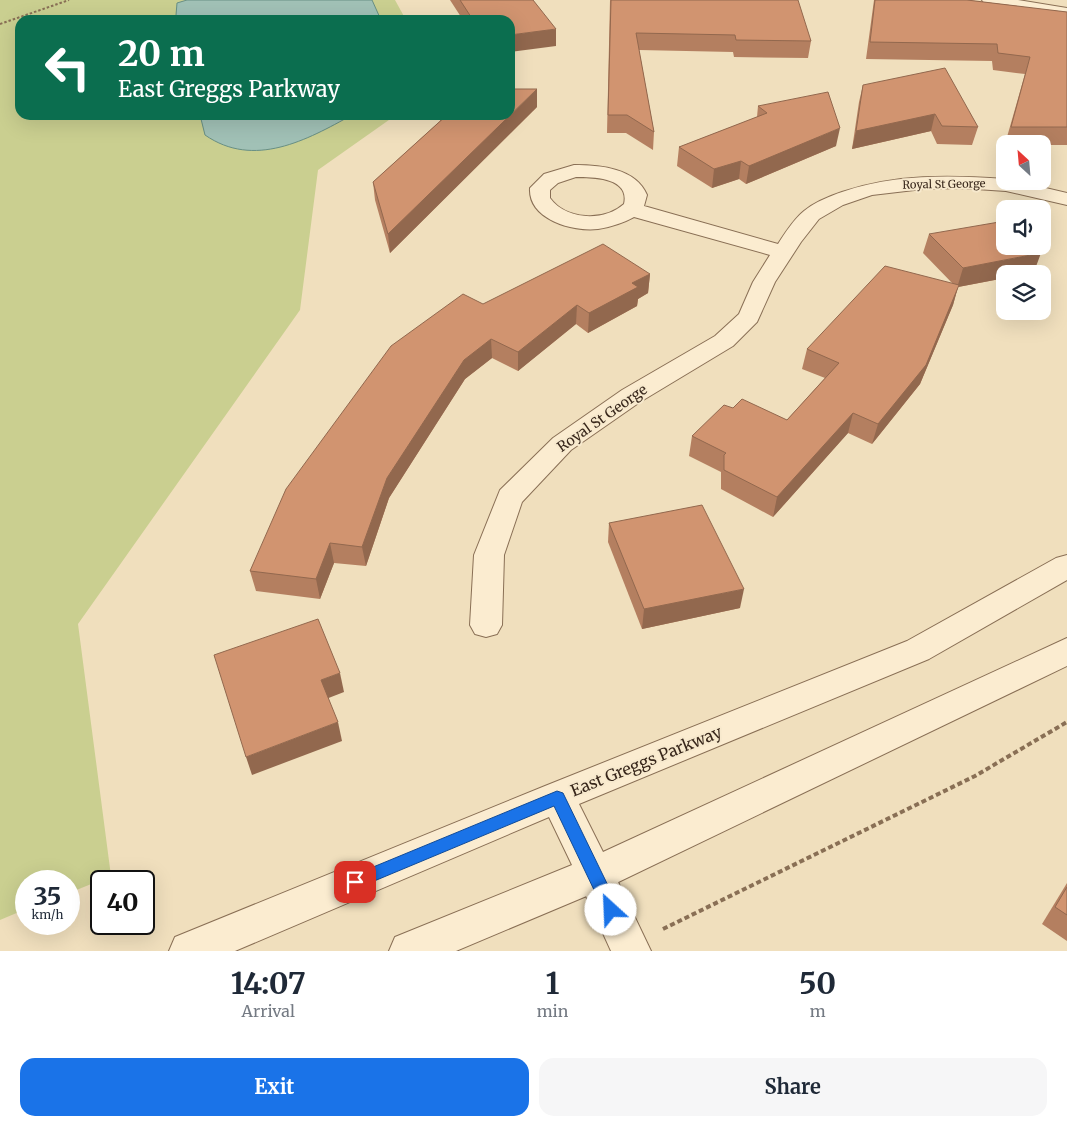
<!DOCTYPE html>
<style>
:root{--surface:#fff;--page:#f6f6f7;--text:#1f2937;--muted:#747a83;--accent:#1a73e8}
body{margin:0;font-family:Merriweather,serif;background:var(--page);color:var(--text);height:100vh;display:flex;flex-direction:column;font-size:19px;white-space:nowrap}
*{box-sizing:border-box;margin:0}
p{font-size:16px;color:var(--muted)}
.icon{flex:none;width:28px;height:28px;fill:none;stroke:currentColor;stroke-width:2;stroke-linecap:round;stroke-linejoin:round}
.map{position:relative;height:951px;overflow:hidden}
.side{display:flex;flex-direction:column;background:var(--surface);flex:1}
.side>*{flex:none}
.top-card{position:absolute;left:15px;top:15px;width:500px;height:105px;border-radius:15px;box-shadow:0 5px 20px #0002;background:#0b6e4f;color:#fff;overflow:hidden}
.needle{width:32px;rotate:334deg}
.fabs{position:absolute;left:996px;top:135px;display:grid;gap:10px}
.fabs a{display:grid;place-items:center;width:55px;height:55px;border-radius:10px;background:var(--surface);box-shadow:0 5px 20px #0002;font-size:25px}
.speed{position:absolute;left:15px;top:870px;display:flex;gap:10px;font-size:25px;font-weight:700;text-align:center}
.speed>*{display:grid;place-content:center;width:65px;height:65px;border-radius:50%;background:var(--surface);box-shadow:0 5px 20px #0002;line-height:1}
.speed small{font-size:12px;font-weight:400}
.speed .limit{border:2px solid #111;border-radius:8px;background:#fff;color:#111}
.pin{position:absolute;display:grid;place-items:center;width:42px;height:42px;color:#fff;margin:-21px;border-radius:10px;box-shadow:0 2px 8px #0006}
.me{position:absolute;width:55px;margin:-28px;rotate:335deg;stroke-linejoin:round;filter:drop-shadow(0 0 4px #0008)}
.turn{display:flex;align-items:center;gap:18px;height:105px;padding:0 20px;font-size:22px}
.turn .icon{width:65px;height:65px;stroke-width:2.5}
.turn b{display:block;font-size:35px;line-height:42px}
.eta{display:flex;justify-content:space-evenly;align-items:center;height:85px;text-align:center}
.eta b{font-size:30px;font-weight:700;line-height:35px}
.cta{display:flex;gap:10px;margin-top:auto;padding:10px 20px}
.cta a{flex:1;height:58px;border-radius:15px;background:var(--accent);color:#fff;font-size:20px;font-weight:700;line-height:58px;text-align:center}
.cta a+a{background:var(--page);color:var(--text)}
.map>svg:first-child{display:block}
.green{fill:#cacf90}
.water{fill:#a1c1b6;stroke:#688f84}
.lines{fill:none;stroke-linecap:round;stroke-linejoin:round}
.minor-casing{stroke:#896f55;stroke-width:2}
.tertiary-casing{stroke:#896f55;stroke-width:2}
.path-far1{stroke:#896f55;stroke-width:2;stroke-dasharray:2.5 2;stroke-linecap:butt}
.path{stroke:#896f55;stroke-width:4;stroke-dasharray:5 3;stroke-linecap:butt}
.minor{fill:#fbecd0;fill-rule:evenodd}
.tertiary{fill:#fbecd0;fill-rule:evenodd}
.wall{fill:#b47f60}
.shaded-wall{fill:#92684e}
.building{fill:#d19470;stroke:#92684e}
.route{fill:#1a73e8;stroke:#114b97}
.labels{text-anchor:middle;stroke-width:4;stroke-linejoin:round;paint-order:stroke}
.far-street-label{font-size:11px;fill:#38271b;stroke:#f7e9cd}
.street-label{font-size:14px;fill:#38271b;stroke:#f7e9cd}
.near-street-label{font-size:16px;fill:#38271b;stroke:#f7e9cd}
</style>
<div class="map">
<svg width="1067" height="951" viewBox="0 0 1067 951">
<rect width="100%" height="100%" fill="#f0dfbd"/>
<polygon class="green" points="0,0 395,0 406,20 20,20 20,115 396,115 318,170 300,310 78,624 111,876 69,893 69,881 26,881 26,909 0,920"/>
<g class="water">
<polygon points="187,0 372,0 381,20 172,20 176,15 177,3"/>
<path d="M200,115H352C307,140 254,169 205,135Z"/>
</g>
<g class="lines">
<g class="minor-casing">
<g id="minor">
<polygon points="982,0 1018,0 1067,8 1067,18 990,5 984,3"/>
<path d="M574,165C600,165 636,168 647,195L644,206L778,244C785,233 794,219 804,211C815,202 830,196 842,192C895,174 950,175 1005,179V181H1016L1067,193V205L1006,191L961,188L923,189L872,195L843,205L819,219L801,242L775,282L757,322L733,346L640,402L571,450L522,502L504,555L502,625L497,634L486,637L475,634L470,625L474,555L500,490L553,438L622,390L715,336L739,314L753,282L770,255L634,217C623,223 610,227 598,229C572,232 528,219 530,188L544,174ZM576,177C595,177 630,178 624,204C604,222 566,220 550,198V190L558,183Z"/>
<polygon points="1067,555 1067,580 929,659 579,804 603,852 1067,638 1067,666 608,887 456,951 389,951 395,937 572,865 549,817 235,951 169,951 175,937 545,786 907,641 1056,558"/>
</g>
</g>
<g class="tertiary-casing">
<polygon id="tertiary" points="595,856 608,861 651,951 611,951 576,874 582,861"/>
</g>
<polyline class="path-far1" points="0,24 69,0"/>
<polyline class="path" points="663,929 975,776 1067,722"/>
<use href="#minor" class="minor"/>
<use href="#tertiary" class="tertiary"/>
</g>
<g class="wall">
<polygon points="450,0 533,0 556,46 510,20 463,20"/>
<polygon points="610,0 811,41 808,58 734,57 733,52 639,50 654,132 653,150 626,133 607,133"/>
<polygon points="874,0 967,0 1067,12 1067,145 1042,145 1042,144 1005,144 1025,74 993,70 992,61 866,59"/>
<polygon points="863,85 978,127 972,145 937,144 931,131 852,149 859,102"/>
<polygon points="758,106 836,146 746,184 739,179 712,188 677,166 679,147 757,117"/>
<polygon points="537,107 390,253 375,200 373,182 440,121 440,115 510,115"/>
<polygon points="929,234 1034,272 1005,274 1005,278 958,287 953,305 920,384 872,444 848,433 773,517 721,489 721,472 689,456 692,436 733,408 787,420 825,378 802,369 807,349 953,284 923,253"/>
<polygon points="650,274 648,293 638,299 637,306 588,333 576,324 518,371 492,358 465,379 389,498 366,566 334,563 320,599 256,591 250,571 483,304"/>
<polygon points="609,523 740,608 642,629 608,542"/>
<polygon points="1067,883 1067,941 1042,924"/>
</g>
<g class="shaded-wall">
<polygon points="556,29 556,46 510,52 510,35"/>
<polygon points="537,89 537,107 390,253 388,234"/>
<polygon points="935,114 931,131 852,149 856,131"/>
<polygon points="840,128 836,146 746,184 749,166"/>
<polygon points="741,161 739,179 712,188 714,169"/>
<polygon points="1041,253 1034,272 1027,274 1005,274 1005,278 958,287 953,305 920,384 872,444 878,424 957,288 963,268"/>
<polygon points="650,274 648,293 638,299 637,306 588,333 589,313 632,283"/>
<polygon points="577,305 576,324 518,371 518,352"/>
<polygon points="491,339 492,358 465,379 389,498 366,566 362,547 387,478 464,360"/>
<polygon points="853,413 848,433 773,517 777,497"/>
<polygon points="330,543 334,563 320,599 316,579"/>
<polygon points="744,589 740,608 642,629 644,609"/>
<polygon points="340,673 344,692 326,699 321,680"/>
<polygon points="338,722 342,741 252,775 246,757"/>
</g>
<g class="building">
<polygon points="460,0 533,0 556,29 510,35 510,20 473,20"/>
<polygon points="611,0 798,0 811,41 736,40 735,35 636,33 654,132 627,115 608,115"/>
<polygon points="875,0 967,0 1067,12 1067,127 1011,127 1030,57 998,53 997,44 870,42"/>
<polygon points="945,68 978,127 942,126 935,114 856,131 863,85"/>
<polygon points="510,89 537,89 388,234 373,182 447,115 510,115"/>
<polygon points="828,92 840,128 749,166 741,161 714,169 679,147 767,113 758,106"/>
<polygon points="1005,221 1005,246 1034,246 1041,253 963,268 929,234"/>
<polygon points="603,244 650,274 632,283 638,287 589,313 577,305 518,352 491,339 464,360 387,478 362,547 330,543 316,579 250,571 286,489 391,346 463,294 483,304"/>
<polygon points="885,266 959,285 926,365 878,424 853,413 777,497 724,470 724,455 726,453 692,436 724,405 733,408 742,399 787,420 839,363 807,349"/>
<polygon points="702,505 744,589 644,609 609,523"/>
<polygon points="318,619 340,673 321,680 338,722 246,757 214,655"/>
<polygon points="1067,887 1067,915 1055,907"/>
</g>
<polygon class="route" points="557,791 563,793 617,904 619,910 617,915 611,917 606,915 554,806 355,889 349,887 347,882 349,877"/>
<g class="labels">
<g class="far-street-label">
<text transform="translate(944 184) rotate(-1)" y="4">Royal St George</text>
</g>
<g class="street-label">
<text transform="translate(602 418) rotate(-35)" y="5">Royal St George</text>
</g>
<g class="near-street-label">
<text transform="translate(646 761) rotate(-22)" y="6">East Greggs Parkway</text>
</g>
</g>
</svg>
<div class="fabs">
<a><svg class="needle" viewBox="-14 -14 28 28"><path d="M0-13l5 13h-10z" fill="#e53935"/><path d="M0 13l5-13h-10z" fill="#747a83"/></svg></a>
<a><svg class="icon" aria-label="sound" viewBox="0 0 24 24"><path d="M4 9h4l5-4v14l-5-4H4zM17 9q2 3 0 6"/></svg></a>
<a><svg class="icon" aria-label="layers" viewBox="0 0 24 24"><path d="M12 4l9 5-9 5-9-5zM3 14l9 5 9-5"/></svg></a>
</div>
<div class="speed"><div>35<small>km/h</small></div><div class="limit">40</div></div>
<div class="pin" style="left:355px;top:882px;background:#d93025"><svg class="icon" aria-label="arrive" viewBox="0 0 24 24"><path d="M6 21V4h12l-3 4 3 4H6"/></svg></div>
<svg class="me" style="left:611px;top:910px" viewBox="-20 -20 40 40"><circle r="19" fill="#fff"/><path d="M0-13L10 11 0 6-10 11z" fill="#1a73e8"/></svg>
<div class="top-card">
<div class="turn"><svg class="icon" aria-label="left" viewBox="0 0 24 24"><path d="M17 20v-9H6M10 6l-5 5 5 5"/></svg><div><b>20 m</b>East Greggs Parkway</div></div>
</div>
</div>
<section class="side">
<div class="eta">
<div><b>14:07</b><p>Arrival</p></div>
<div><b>1</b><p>min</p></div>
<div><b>50</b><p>m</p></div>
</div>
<div class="cta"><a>Exit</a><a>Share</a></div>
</section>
